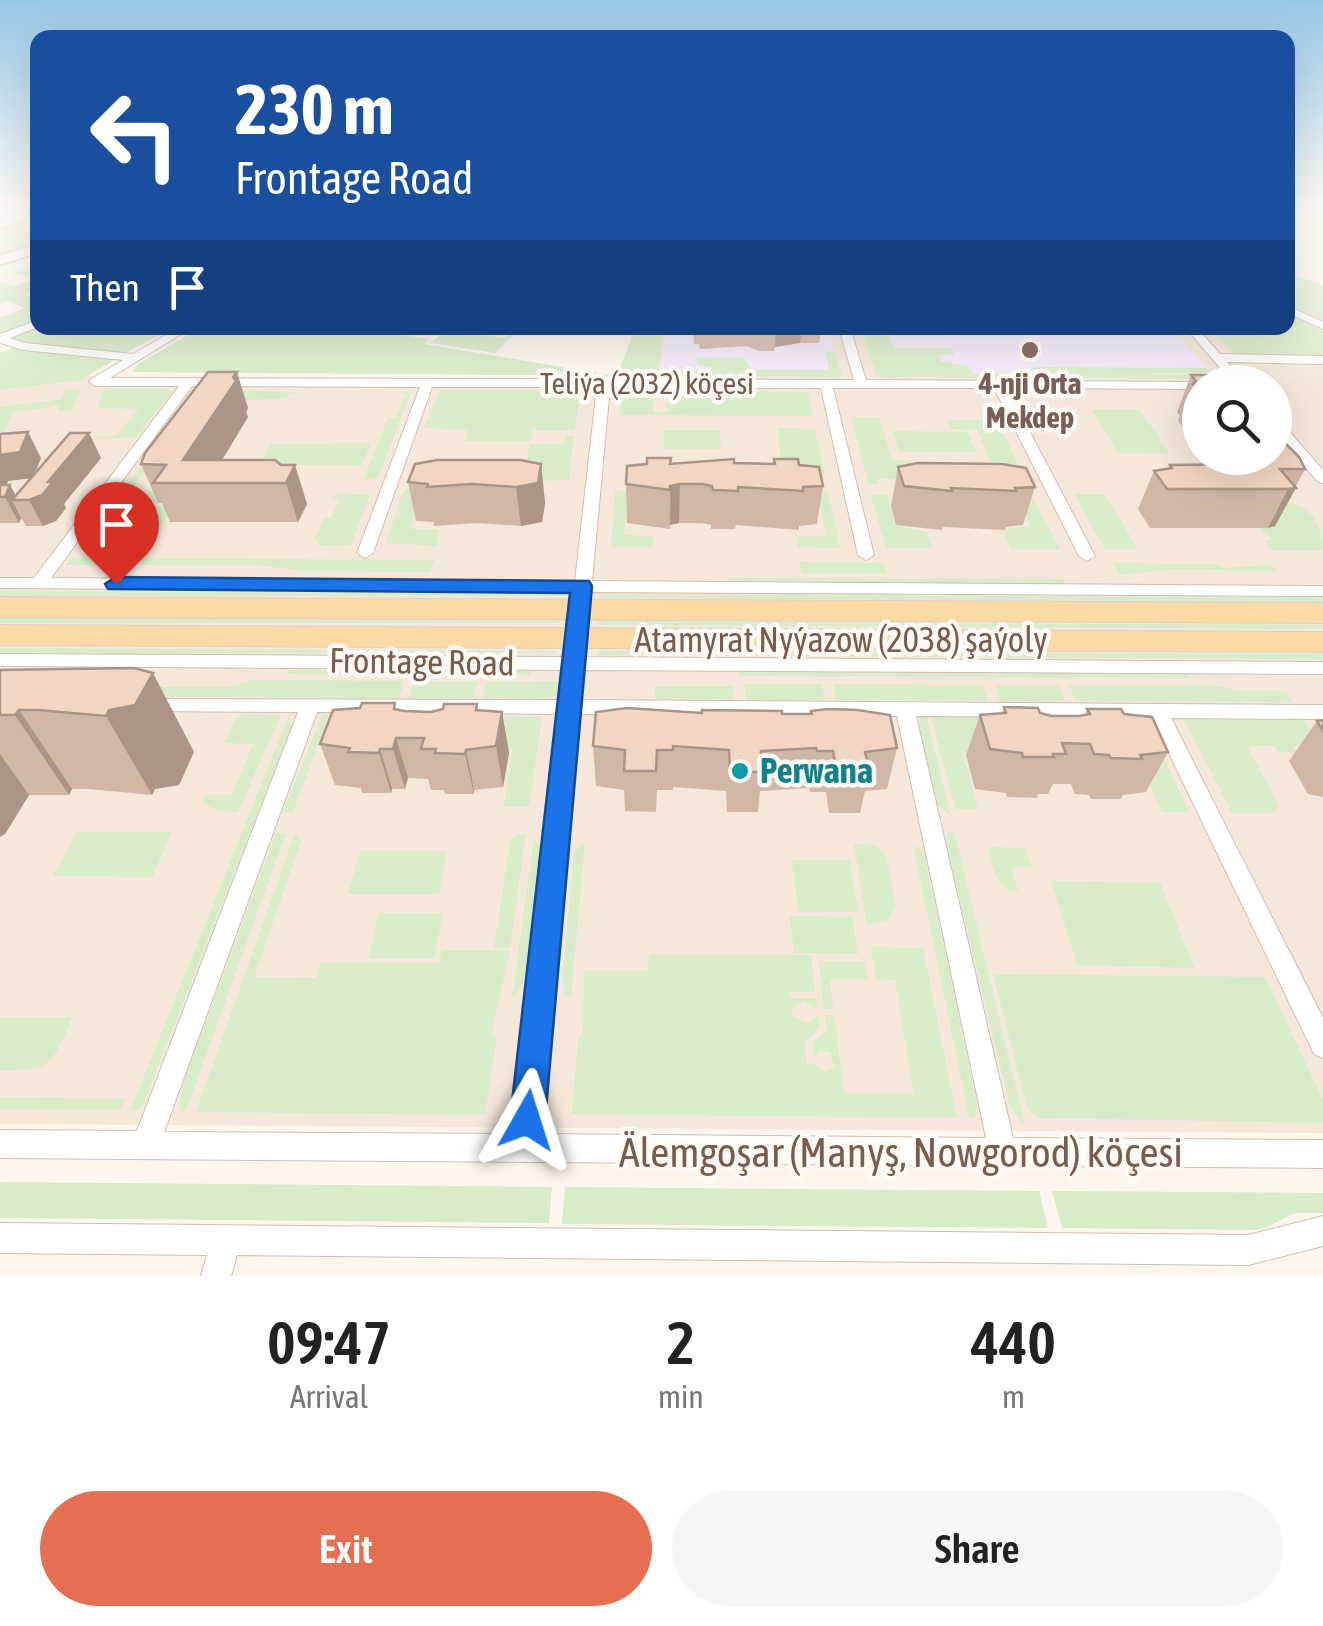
<!DOCTYPE html>
<meta charset="utf-8">
<style>
:root{--surface:#fff;--page:#f6f6f6;--text:#222;--muted:#767676;--accent:#e76f51}
body{margin:0;font-family:"Asap Condensed",sans-serif;background:var(--page);color:var(--text);height:100vh;display:flex;flex-direction:column;font-size:38px;white-space:nowrap}
*{box-sizing:border-box;margin:0}
p{font-size:32px;color:var(--muted)}
.icon{flex:none;width:55px;height:55px;fill:none;stroke:currentColor;stroke-width:2;stroke-linecap:round;stroke-linejoin:round}
.map{position:relative;height:1276px;overflow:hidden}
.details{display:flex;flex-direction:column;background:var(--surface);flex:1}
.details>*{flex:none}
.guide{position:absolute;left:30px;top:30px;width:1265px;height:305px;border-radius:20px;box-shadow:0 10px 40px #0002;background:#1a4fa0;color:#fff;overflow:hidden}
.tools{position:absolute;left:1182px;top:365px;display:grid;gap:20px}
.tools a{display:grid;place-items:center;width:110px;height:110px;border-radius:50%;background:var(--surface);box-shadow:0 10px 40px #0002;font-size:50px}
.pin{position:absolute;display:grid;place-items:center;width:85px;height:85px;color:#fff;margin:-102px -42px;border-radius:50% 50% 50% 0;rotate:-45deg;box-shadow:0 0 10px #0007}
.pin .icon{rotate:45deg}
.me{position:absolute;width:110px;margin:-55px;rotate:6deg;stroke-linejoin:round;filter:drop-shadow(0 0 8px #0008)}
.turn{display:flex;align-items:center;gap:35px;height:210px;padding:0 40px;font-size:45px}
.turn .icon{width:130px;height:130px;stroke-width:2.5}
.turn b{display:block;font-size:70px;line-height:85px}
.then{display:flex;align-items:center;height:95px;padding:0 40px;background:#0003;gap:20px;font-size:38px}
.eta{display:flex;justify-content:space-evenly;align-items:center;height:170px;text-align:center}
.eta b{font-size:60px;font-weight:600;line-height:70px}
.primary-button{display:flex;gap:20px;margin-top:auto;padding:20px 40px}
.primary-button a{flex:1;height:115px;border-radius:60px;background:var(--accent);color:#fff;font-size:40px;font-weight:600;line-height:115px;text-align:center}
.primary-button a+a{background:var(--page);color:var(--text)}
.map>svg:first-child{display:block}
.residential{fill:#f5e8da;fill-rule:evenodd}
.education{fill:#f3e8fa}
.green{fill:#d8ecc9}
.lines{fill:none;stroke-linecap:round;stroke-linejoin:round}
.street-casing{stroke:#d1beb0;stroke-width:2}
.secondary-casing{stroke:#d6c0b0;stroke-width:3}
.primary-casing{stroke:#dad1cd;stroke-width:2}
.street{fill:#fff;fill-rule:evenodd}
.secondary{fill:#fff;fill-rule:evenodd}
.primary{fill:#fbd9a5;fill-rule:evenodd}
.wall{fill:#d1b7a8;fill-rule:evenodd}
.shaded-wall{fill:#aa9588}
.building{fill:#f3d5c3;stroke:#aa9588;stroke-width:2.5}
.route{fill:#1a73e8;stroke:#114b97;stroke-width:2.5}
.education-dot{fill:#8d6e63;stroke:#fffaf3;stroke-width:4}
.culture-dot{fill:#0f9aa8;stroke:#fffaf3;stroke-width:4}
.labels{text-anchor:middle;stroke-width:9;stroke-linejoin:round;paint-order:stroke}
.far-street-label{font-size:30px;fill:#7a5c4d;stroke:#fffaf3}
.far-education-label{font-size:30px;font-weight:bold;fill:#785e54;stroke:#fffaf3}
.street-label{font-size:35px;fill:#7a5c4d;stroke:#fffaf3}
.culture-label{font-size:35px;font-weight:bold;fill:#0d838f;stroke:#fffaf3;text-anchor:start}
.near-street-label{font-size:42px;fill:#7a5c4d;stroke:#fffaf3}
</style>
<div class="map">
<svg width="1323" height="1276" viewBox="0 0 1323 1276">
<rect width="100%" height="100%" fill="#fdf6ec"/>
<path class="residential" d="M659,328H1288L1323,332V1133L0,1124V386L79,376L646,379ZM1200,382H1275V458H1200Z"/>
<g class="education">
<polygon points="667,328 828,328 840,372 660,372"/>
<polygon points="861,328 1171,328 1211,373 876,372"/>
</g>
<g class="green">
<polygon points="37,214 37,246 0,259 0,226"/>
<polygon points="37,266 37,289 26,294 37,299 37,319 0,334 0,318 26,308 8,301 0,304 0,282 16,286 36,278 15,273"/>
<polygon points="1288,273 1323,285 1323,321 1288,304"/>
<polygon points="1288,314 1323,331 1323,355 1235,355 1209,328 1288,328"/>
<polygon points="37,326 38,328 174,328 123,354 21,345 8,338"/>
<polygon points="200,328 359,328 428,339 424,344 617,376 635,328 665,328 657,376 132,372 138,364"/>
<polygon points="436,328 504,338 515,328 520,328 495,353 431,343 445,330"/>
<polygon points="861,328 979,328 981,332 888,332 894,348 951,348 954,355 939,355 940,361 970,367 973,374 1035,374 1032,367 1206,368 1211,373 1087,374 1212,375 1215,379 877,377"/>
<polygon points="17,346 116,359 81,380 0,390 0,353"/>
<polygon points="834,351 842,377 661,376 661,370 712,370 712,367 697,365 697,357 743,358 752,370 829,370 825,352"/>
<polygon points="75,389 81,391 72,410 58,411 59,406 13,412 0,441 0,407 62,399 65,390"/>
<polygon points="110,389 167,389 172,392 136,437 89,439 117,435 139,409 98,408 102,391"/>
<polygon points="200,389 313,393 290,393 286,399 211,400 187,408 97,541 86,543 194,392"/>
<polygon points="392,391 411,392 378,478 363,481 388,418 396,418 405,394"/>
<polygon points="439,391 580,391 575,430 534,430 534,424 531,441 465,441 467,430 424,428"/>
<polygon points="622,391 655,392 653,412 668,412 668,392 808,392 813,416 620,415"/>
<polygon points="1092,410 1140,410 1169,453 1118,453"/>
<polygon points="851,417 879,417 892,460 911,461 916,479 878,479 878,484 868,484"/>
<polygon points="948,420 997,420 1027,484 1012,479 1004,462 991,462 977,429 951,429"/>
<polygon points="777,428 815,429 825,477 783,477"/>
<polygon points="664,430 720,430 721,449 664,449"/>
<polygon points="893,431 967,432 976,452 899,452"/>
<polygon points="566,436 574,436 569,480 532,481 526,464 530,444 564,444"/>
<polygon points="371,443 362,465 260,465 271,444"/>
<polygon points="408,489 424,489 411,529 438,529 437,546 386,543 403,492"/>
<polygon points="615,491 629,491 624,535 654,536 653,547 611,547"/>
<polygon points="811,491 828,491 840,548 798,547 796,536 826,536 818,496"/>
<polygon points="147,492 161,492 153,505 175,505 156,534 126,532 124,526"/>
<polygon points="336,493 370,495 351,545 319,546 315,538 323,519 332,517 339,500 333,498"/>
<polygon points="1074,494 1105,494 1138,549 1105,549"/>
<polygon points="871,495 887,495 895,525 927,532 932,548 886,548"/>
<polygon points="1015,496 1032,496 1060,549 1011,549 1004,534 1010,534 1007,528 1030,526"/>
<path d="M1284,503C1310,503 1323,526 1323,550H1271L1265,541L1271,540L1260,528L1275,526L1261,508H1287Z"/>
<polygon points="71,558 434,560 430,572 304,571 258,565 65,565"/>
<polygon points="800,562 883,563 886,573 802,573"/>
<polygon points="1113,563 1214,564 1224,568 1271,565 1276,571 1175,569 1119,575"/>
<polygon points="728,578 1063,579 1064,583 729,581"/>
<polygon points="0,591 562,594 565,596 0,596"/>
<polygon points="602,594 1323,597 1323,602 600,598"/>
<polygon points="0,618 559,621 562,623 0,623"/>
<polygon points="599,621 1323,625 1323,629 597,625"/>
<polygon points="0,648 555,651 558,653 0,653"/>
<polygon points="599,651 1323,654 1323,659 596,655"/>
<polygon points="287,670 531,670 530,675 286,674"/>
<polygon points="739,672 1188,674 1190,678 739,676"/>
<polygon points="253,680 404,681 399,698 171,697 44,686 228,687"/>
<polygon points="414,681 478,681 474,698 409,698"/>
<polygon points="487,681 557,682 560,688 555,696 546,698 483,698"/>
<polygon points="744,684 822,684 825,700 746,700"/>
<polygon points="833,684 983,685 988,701 835,700"/>
<polygon points="995,685 1058,685 1065,701 1000,701"/>
<polygon points="1069,685 1213,685 1241,691 1286,691 1293,702 1076,701"/>
<polygon points="655,686 733,686 733,700 655,699"/>
<path d="M242,714L281,715L238,812C227,812 207,810 203,800L204,795H232L253,744L224,743L235,719Z"/>
<polygon points="289,715 292,725 143,1105 138,1111 130,1111"/>
<polygon points="322,715 329,715 293,812 283,812"/>
<polygon points="926,715 951,816 937,804 918,727 920,717"/>
<polygon points="483,716 542,717 529,806 504,806 513,749 489,748"/>
<polygon points="931,716 989,717 990,753 963,753 978,809 955,809"/>
<polygon points="1145,719 1189,812 1162,812 1136,755"/>
<polygon points="1184,719 1304,720 1321,746 1293,746 1297,753 1278,752 1274,746 1247,746 1279,806 1274,813 1232,813"/>
<polygon points="954,830 1025,1125 1010,1107 946,841 947,834"/>
<polygon points="77,832 172,832 152,877 53,876"/>
<polygon points="276,833 286,833 186,1111 179,1111 182,1086"/>
<polygon points="295,833 301,841 254,977 316,978 321,962 439,963 442,950 510,950 492,1032 497,1037 485,1115 196,1112"/>
<polygon points="526,834 510,948 494,948 510,842 514,836"/>
<polygon points="534,837 541,849 524,983 512,998"/>
<polygon points="585,842 571,998 565,994 562,981 574,853"/>
<polygon points="854,844 875,845 886,855 896,907 888,920 867,925"/>
<polygon points="913,844 924,853 977,1103 975,1118 969,1118"/>
<path d="M988,847L1025,848L1031,866L1012,867L1018,891C994,890 993,866 988,847Z"/>
<polygon points="360,851 447,851 439,894 348,894"/>
<polygon points="792,860 850,860 858,912 798,912"/>
<polygon points="1051,881 1160,883 1194,968 1077,965"/>
<polygon points="379,913 443,913 434,959 368,959"/>
<polygon points="790,916 852,917 858,954 794,953"/>
<polygon points="871,947 923,948 957,1118 572,1114 578,1039 583,1032 584,971 648,971 649,954 811,955 815,992 789,992 791,998 816,998 817,1009 804,1001 791,1009 792,1015 806,1023 818,1015 820,1028 805,1042 807,1064 816,1064 826,1072 835,1067 830,1052 819,1052 814,1059 813,1043 826,1030 825,1015 834,1015 844,1093 914,1094 895,980 876,979"/>
<polygon points="819,961 864,961 867,979 830,979 833,1009 824,1009"/>
<polygon points="993,974 1265,977 1323,1100 1323,1123 1037,1118 1027,1108"/>
<path d="M0,1017H73C51,1064 54,1071 0,1070Z"/>
<polygon points="0,1097 125,1099 120,1110 0,1109"/>
<polygon points="0,1182 552,1187 549,1223 0,1218"/>
<polygon points="565,1187 1039,1191 1048,1228 562,1224"/>
<polygon points="1052,1191 1323,1193 1323,1213 1295,1213 1260,1230 1062,1228"/>
</g>
<g class="lines">
<g class="street-casing">
<g id="street">
<polygon points="1288,306 1323,322 1323,329 1288,313"/>
<path d="M38,320V327L10,338L25,343L133,354L178,328H191L110,378L854,380L839,328H850L866,380L1204,382H1200V389L1007,388L1095,556L1087,561L1079,556L994,388H833L874,555L866,560L858,555L821,388L610,387L592,581L1323,586V596L591,592L584,657L1323,662V674L583,670L580,700L1323,705V719L1171,718L1323,1018V1058L1314,1054L1152,718L916,716L1013,1138L1323,1140V1168L0,1158V1130L137,1131L298,712L145,711L138,709L136,704L138,699L562,700L565,670L0,666V654L567,657L574,592L0,588V578H34L179,386H95L89,382L91,379L123,360L24,350L0,343V334ZM192,386L420,387L357,553L365,558L373,553L432,387H597L575,581L51,578ZM317,712L560,714L512,1134L164,1132ZM579,714L897,716L986,1138L539,1134Z"/>
<polygon points="1186,328 1197,328 1220,354 1323,356 1323,364 1227,362 1244,382 1232,382"/>
<polygon points="1275,420 1280,421 1323,470 1323,483 1318,482 1275,432"/>
<polygon points="1323,1216 1323,1246 1248,1265 237,1255 231,1276 201,1276 207,1255 0,1253 0,1223 1248,1235"/>
</g>
</g>
<g class="secondary-casing">
<g id="secondary">
<polygon points="30,209 38,209 38,216 0,228 0,220"/>
<polygon points="38,244 38,253 0,265 0,256"/>
</g>
</g>
<g class="primary-casing">
<g id="primary">
<polygon points="0,597 1323,603 1323,623 0,617"/>
<polygon points="0,625 1323,632 1323,652 0,645"/>
</g>
</g>
<use href="#street" class="street"/>
<use href="#secondary" class="secondary"/>
<use href="#primary" class="primary"/>
</g>
<g class="wall">
<polygon points="693,328 822,328 819,343 800,343 775,347 774,351 758,351 747,346 700,349 699,344 694,344"/>
<polygon points="1191,375 1200,382 1200,449 1178,421 1180,416 1177,412"/>
<polygon points="248,408 246,412 248,417 222,460 275,460 307,504 298,522 170,522 162,503 158,503 141,464"/>
<path d="M0,434L41,458L35,473L101,458L64,504L66,508L56,521L43,526H26L21,518L19,523H0ZM30,478L16,496L10,485H7L8,481Z"/>
<polygon points="1207,458 1275,458 1305,469 1275,526 1268,528 1150,528 1138,509 1154,471 1168,468 1170,465 1212,465"/>
<polygon points="774,459 799,465 823,486 817,524 799,526 799,530 736,525 735,529 711,529 711,525 702,523 679,523 670,525 670,529 627,523 626,484 671,464 734,463 774,464"/>
<polygon points="541,464 545,503 542,522 521,526 477,523 434,526 434,522 416,521 408,482"/>
<polygon points="898,467 1035,487 1023,525 1006,527 1005,530 943,527 942,530 896,525 891,506"/>
<polygon points="0,670 194,752 179,785 155,789 152,795 89,789 72,789 69,795 29,795 5,834 0,837"/>
<polygon points="1004,707 1052,716 1079,716 1085,715 1087,709 1124,714 1168,752 1146,792 1123,795 1120,799 1091,799 1089,795 1075,794 1071,784 1053,784 1048,794 1038,794 1037,798 1007,797 1006,793 975,789 966,755 980,715 1002,713"/>
<polygon points="397,709 404,711 478,710 502,712 509,753 503,787 474,790 474,794 445,794 444,790 431,790 428,779 408,778 405,789 392,789 391,793 362,793 361,788 335,785 320,744"/>
<polygon points="702,713 782,714 897,748 887,789 865,791 860,813 829,813 826,792 810,792 809,788 760,791 758,812 727,812 726,791 673,787 673,790 657,790 656,812 625,811 624,790 596,786 593,746"/>
<polygon points="1323,720 1323,797 1308,794 1289,761 1317,721"/>
</g>
<g class="shaded-wall">
<polygon points="776,328 802,328 800,343 775,347"/>
<polygon points="237,372 248,408 246,412 248,417 208,483 183,460"/>
<polygon points="28,432 41,458 33,478 8,481 2,497 0,497 0,455"/>
<polygon points="89,433 101,458 64,504 66,508 56,521 43,526 29,500 48,482"/>
<polygon points="671,458 671,486 680,484 679,523 670,525"/>
<polygon points="541,464 545,503 542,522 521,526 516,487"/>
<polygon points="295,465 307,504 298,522 286,483"/>
<polygon points="10,485 18,500 12,500 21,518 19,523 5,497"/>
<polygon points="1296,488 1275,526 1268,528 1288,489"/>
<polygon points="153,673 194,752 179,785 155,789 152,795 106,716 109,710"/>
<polygon points="19,710 72,789 69,795 15,715"/>
<polygon points="502,712 509,753 503,787 496,746"/>
<polygon points="396,738 408,778 405,789 393,749"/>
<polygon points="380,749 392,789 391,793 379,753"/>
<polygon points="466,750 474,790 474,794 465,754"/>
<polygon points="0,754 29,795 5,834 0,837"/>
</g>
<g class="building">
<polygon points="208,372 237,372 233,377 236,381 183,460 275,460 281,465 295,465 286,483 153,483 166,465 141,464 145,453"/>
<polygon points="1191,375 1220,375 1227,382 1200,382 1200,393 1193,384 1196,381"/>
<polygon points="28,432 20,452 0,455 0,434"/>
<polygon points="70,433 89,433 48,482 53,482 42,495 29,500 12,500"/>
<polygon points="1275,433 1299,457 1305,469 1280,469 1296,488 1288,489 1167,489 1154,471 1172,468 1170,465 1261,464 1255,458 1275,458"/>
<polygon points="647,458 671,458 670,464 734,459 734,463 775,464 774,459 798,459 799,465 819,467 823,486 803,487 803,491 738,487 738,491 713,490 712,486 703,484 680,484 670,486 670,490 626,484 627,466 647,464"/>
<polygon points="437,460 520,460 541,464 538,483 516,487 471,484 427,487 428,484 408,482 415,464"/>
<polygon points="918,463 1002,464 1026,468 1035,487 1015,488 1016,491 951,488 952,491 904,486 898,467"/>
<polygon points="0,485 10,485 5,497 0,497"/>
<polygon points="134,668 153,673 135,705 109,710 106,716 38,710 19,710 15,715 0,715 0,670"/>
<polygon points="362,703 395,703 394,709 404,711 431,712 443,709 444,704 477,704 476,710 502,712 496,746 466,750 465,754 435,753 436,749 421,749 424,738 396,738 393,749 380,749 379,753 348,752 350,748 320,744 333,710 360,708"/>
<polygon points="1004,707 1038,708 1040,713 1052,716 1079,716 1090,714 1087,709 1121,709 1124,714 1152,717 1168,752 1140,755 1142,759 1111,758 1109,755 1094,754 1090,744 1062,743 1066,754 1053,754 1054,757 1023,757 1022,753 990,749 980,715 1006,713"/>
<polygon points="627,708 702,713 702,710 782,711 782,714 812,714 811,711 827,709 858,710 890,715 897,748 865,752 870,773 837,773 833,751 817,751 816,748 761,751 762,772 730,772 729,750 673,746 673,750 657,750 656,771 624,771 625,750 593,746 596,712"/>
<polygon points="1323,720 1323,731 1317,721"/>
</g>
<linearGradient id="sky" x2="0" y2="1"><stop stop-color="#97c7e8"/><stop offset="0.54" stop-color="#fefbf6"/><stop offset="1" stop-color="#fefbf6" stop-opacity="0"/></linearGradient>
<rect width="1323" height="388" fill="url(#sky)"/>
<polygon class="route" points="116,577 589,581 592,586 545,1120 540,1133 527,1138 515,1133 510,1120 570,593 108,589 105,584"/>
<circle class="education-dot" cx="1030" cy="350" r="10"/>
<circle class="culture-dot" cx="740" cy="771" r="10"/>
<g class="labels">
<g class="far-street-label">
<text x="647" y="394">Teliýa (2032) köçesi</text>
</g>
<g class="far-education-label">
<text x="1030" y="394">4-nji Orta<tspan x="1030" dy="34">Mekdep</tspan></text>
</g>
<g class="street-label">
<text x="841" y="652">Atamyrat Nyýazow (2038) şaýoly</text>
<text transform="translate(422 662) rotate(1)" y="12">Frontage Road</text>
</g>
<g class="culture-label">
<text x="760" y="783">Perwana</text>
</g>
<g class="near-street-label">
<text x="901" y="1167">Älemgoşar (Manyş, Nowgorod) köçesi</text>
</g>
</g>
</svg>
<div class="tools">
<a><svg class="icon" aria-label="search" viewBox="0 0 24 24"><circle cx="10" cy="10" r="6"/><path d="M15 15l6 6"/></svg></a>
</div>
<div class="pin" style="left:116px;top:584px;background:#d93025"><svg class="icon" aria-label="arrive" viewBox="0 0 24 24"><path d="M6 21V4h12l-3 4 3 4H6"/></svg></div>
<svg class="me" style="left:527px;top:1120px" viewBox="-20 -20 40 40"><path d="M0-17L14 15 0 8-14 15z" fill="#1a73e8" stroke="#fff" stroke-width="4"/></svg>
<div class="guide">
<div class="turn"><svg class="icon" aria-label="left" viewBox="0 0 24 24"><path d="M17 20v-9H6M10 6l-5 5 5 5"/></svg><div><b>230 m</b>Frontage Road</div></div>
<div class="then">Then<svg class="icon" aria-label="arrive" viewBox="0 0 24 24"><path d="M6 21V4h12l-3 4 3 4H6"/></svg></div>
</div>
</div>
<section class="details">
<div class="eta">
<div><b>09:47</b><p>Arrival</p></div>
<div><b>2</b><p>min</p></div>
<div><b>440</b><p>m</p></div>
</div>
<div class="primary-button"><a>Exit</a><a>Share</a></div>
</section>
